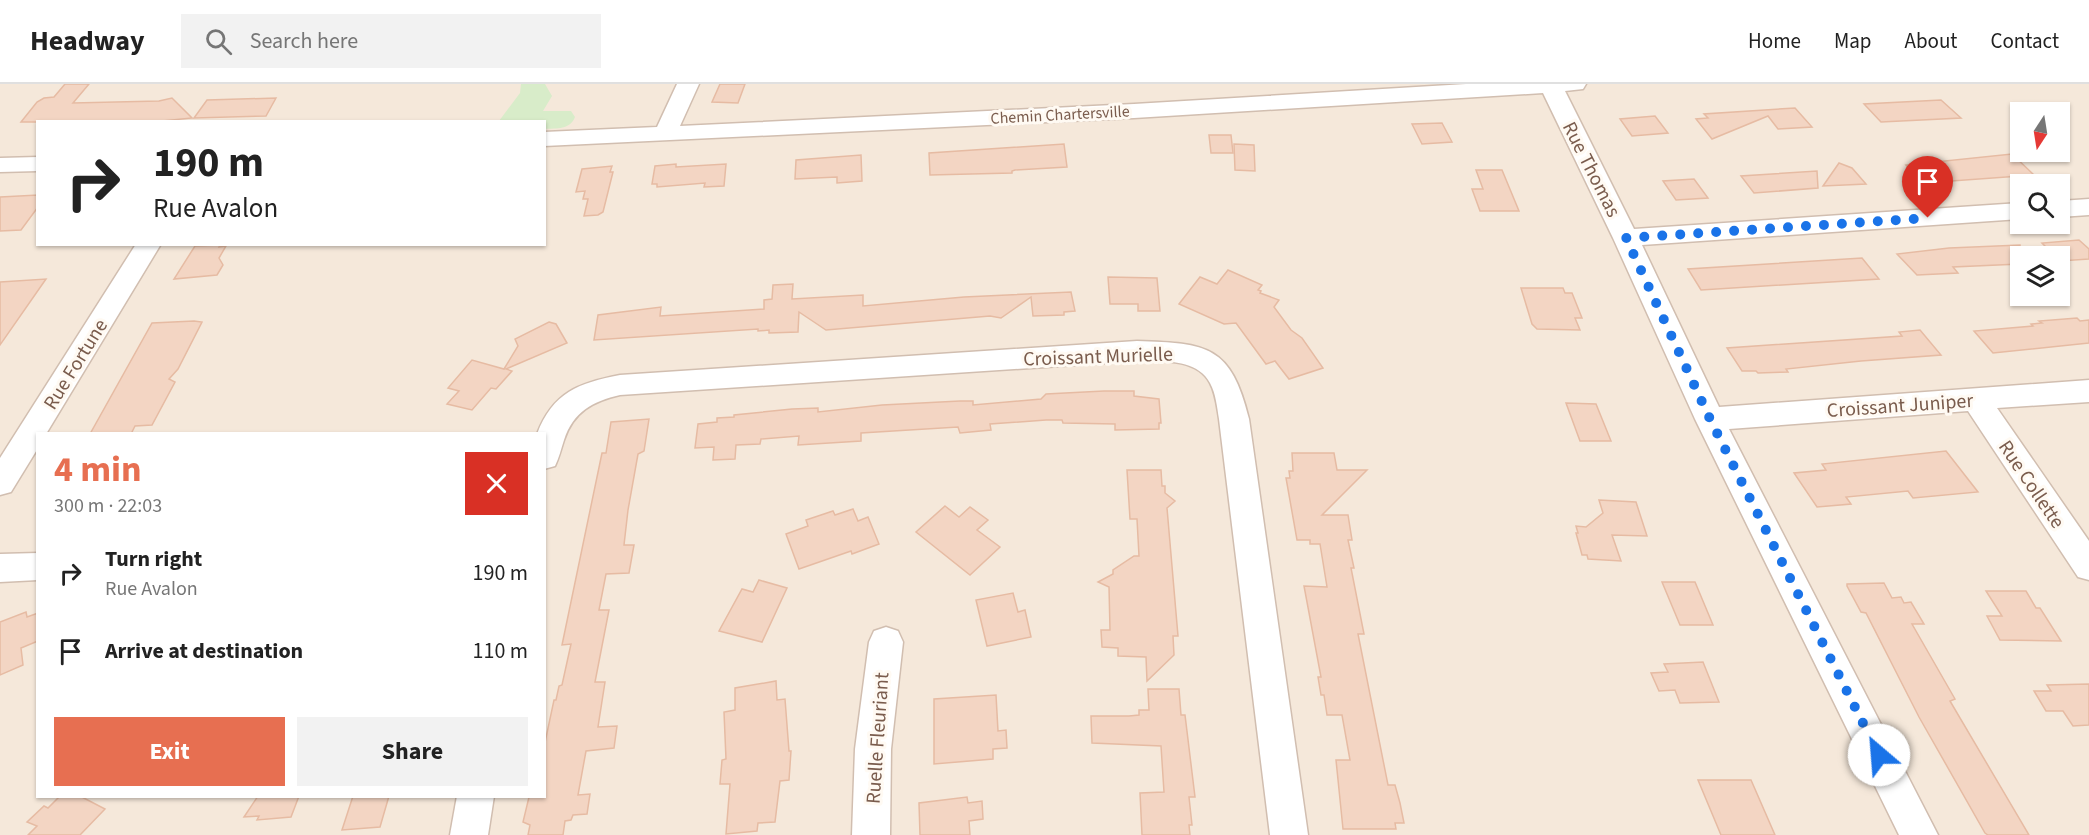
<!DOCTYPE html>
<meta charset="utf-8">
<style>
:root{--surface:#fff;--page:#f2f2f2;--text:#222;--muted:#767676;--line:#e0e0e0;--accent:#e76f51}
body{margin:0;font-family:"Source Sans 3",sans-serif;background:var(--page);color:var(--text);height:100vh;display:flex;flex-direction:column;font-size:22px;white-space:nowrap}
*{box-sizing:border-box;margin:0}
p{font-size:20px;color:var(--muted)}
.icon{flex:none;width:33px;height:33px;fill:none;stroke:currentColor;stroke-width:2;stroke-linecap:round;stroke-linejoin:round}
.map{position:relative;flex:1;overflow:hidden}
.panel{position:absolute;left:36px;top:348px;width:510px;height:366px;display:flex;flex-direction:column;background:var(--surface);border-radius:0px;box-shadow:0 2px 4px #0004}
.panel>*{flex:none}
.top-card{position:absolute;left:36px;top:36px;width:510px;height:126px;border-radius:0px;box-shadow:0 2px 4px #0004;background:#fff;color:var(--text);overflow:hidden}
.needle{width:39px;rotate:192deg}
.controls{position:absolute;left:2010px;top:18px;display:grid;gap:12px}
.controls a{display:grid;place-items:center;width:60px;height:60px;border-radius:0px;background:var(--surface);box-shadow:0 2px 4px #0004;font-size:30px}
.pin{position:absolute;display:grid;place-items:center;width:51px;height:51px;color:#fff;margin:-62px -26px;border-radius:50% 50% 50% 0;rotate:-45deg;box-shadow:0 0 6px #0007}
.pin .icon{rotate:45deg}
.me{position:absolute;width:66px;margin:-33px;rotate:333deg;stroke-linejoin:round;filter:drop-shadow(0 0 4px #0008)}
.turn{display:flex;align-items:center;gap:21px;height:126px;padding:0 18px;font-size:27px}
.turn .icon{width:78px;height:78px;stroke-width:2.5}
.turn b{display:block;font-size:42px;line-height:51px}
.round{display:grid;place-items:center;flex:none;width:63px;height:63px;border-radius:0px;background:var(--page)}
.overview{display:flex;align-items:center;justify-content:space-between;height:102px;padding:0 18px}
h1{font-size:36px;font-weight:700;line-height:45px;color:var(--accent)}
.cta{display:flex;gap:12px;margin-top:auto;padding:12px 18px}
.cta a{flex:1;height:69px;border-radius:0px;background:var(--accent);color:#fff;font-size:24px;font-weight:700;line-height:69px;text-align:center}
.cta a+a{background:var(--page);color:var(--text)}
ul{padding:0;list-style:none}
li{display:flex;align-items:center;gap:18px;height:78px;padding:0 18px}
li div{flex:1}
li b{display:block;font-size:22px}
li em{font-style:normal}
header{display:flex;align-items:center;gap:36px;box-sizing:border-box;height:84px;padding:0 30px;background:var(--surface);border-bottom:2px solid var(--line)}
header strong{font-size:28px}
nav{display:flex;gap:33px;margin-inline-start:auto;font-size:21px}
.search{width:420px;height:54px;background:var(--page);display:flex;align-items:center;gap:15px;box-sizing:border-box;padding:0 21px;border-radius:0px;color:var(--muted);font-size:22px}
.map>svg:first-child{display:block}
.residential{fill:#f5e8da;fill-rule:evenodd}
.green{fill:#d8ecc9}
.building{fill:#f3d5c3;stroke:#e6bba3;stroke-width:1.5}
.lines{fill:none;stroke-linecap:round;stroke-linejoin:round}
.minor-casing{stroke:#d1beb0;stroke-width:3}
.minor{fill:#fff;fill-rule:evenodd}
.route{stroke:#1a73e8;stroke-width:10;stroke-dasharray:0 18}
.labels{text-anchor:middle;stroke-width:6;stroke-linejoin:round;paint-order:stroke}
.far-street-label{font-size:16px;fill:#7a5c4d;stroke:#fffaf3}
.street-label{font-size:20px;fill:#7a5c4d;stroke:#fffaf3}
</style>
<header>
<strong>Headway</strong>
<div class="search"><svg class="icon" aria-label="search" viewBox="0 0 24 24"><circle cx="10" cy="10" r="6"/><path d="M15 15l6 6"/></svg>Search here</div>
<nav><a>Home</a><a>Map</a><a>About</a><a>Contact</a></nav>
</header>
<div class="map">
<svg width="2089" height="751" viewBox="0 0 2089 751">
<rect width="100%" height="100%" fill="#fdf6ec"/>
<path class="residential" d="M0,0H2089V751H0ZM2020,28H2060V68H2020ZM38,38H544V160H38ZM2020,100H2060V140H2020ZM2020,172H2060V212H2020ZM38,350H544V712H38Z"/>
<path class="green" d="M521,0H545L552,12L543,27H571L575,33C570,46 557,44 545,45L544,38L499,37L520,9Z"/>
<g class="building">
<polygon points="65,0 89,0 73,19 159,17 172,14 192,34 152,38 21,38 37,18 44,14 54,13"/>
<polygon points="720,0 745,0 738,19 712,18"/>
<polygon points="276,14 266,32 194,34 207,16"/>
<polygon points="1941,16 1961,34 1881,38 1864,20"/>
<polygon points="1795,24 1812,43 1778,45 1768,32 1712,55 1696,35 1708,34 1704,30"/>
<polygon points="1655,32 1668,49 1632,52 1620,35"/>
<polygon points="1442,39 1452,58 1422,60 1412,40"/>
<polygon points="1209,51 1231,51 1233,69 1211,69"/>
<polygon points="1064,60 1067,83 1015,86 1012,87 1012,89 930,91 929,69"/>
<polygon points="1234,60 1254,61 1255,87 1235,86"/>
<polygon points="2012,70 2034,91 1924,99 1906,81"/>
<polygon points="861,71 862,97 837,99 837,93 795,95 796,76"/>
<polygon points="1839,79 1852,84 1866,100 1823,102"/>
<polygon points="676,80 676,83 726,80 724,102 704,103 705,99 657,103 657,100 652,100 655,82"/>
<polygon points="612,82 610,88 613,88 603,128 598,131 584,132 588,115 583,115 585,107 576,108 582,85"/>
<polygon points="1476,86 1502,86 1519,127 1480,127 1472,105 1483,105"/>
<polygon points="1817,87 1818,104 1754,109 1741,92"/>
<polygon points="1694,95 1708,114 1676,116 1663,97"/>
<polygon points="38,111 38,123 21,146 0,147 0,113"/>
<polygon points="2079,156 2089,165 2089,175 2060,177 2060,172 2055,172 2042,159"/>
<polygon points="220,161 219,163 226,162 219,174 223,181 217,191 174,195 195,162"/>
<polygon points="2020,161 2020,180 1953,183 1958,189 1917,191 1897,170 1949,164"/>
<polygon points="1862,174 1879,195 1701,206 1688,185"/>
<polygon points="1228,186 1262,201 1258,206 1261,207 1260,209 1279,216 1274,223 1291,246 1302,254 1323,284 1289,295 1275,277 1266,280 1236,239 1224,240 1179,220 1200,193 1217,200"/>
<polygon points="1108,193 1157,194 1160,227 1138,227 1138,220 1110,220"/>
<polygon points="46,195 0,261 0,198"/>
<polygon points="793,200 792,215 863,211 863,222 964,213 1071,208 1075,227 1064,228 1064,231 1033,232 1031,213 1001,234 990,232 826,246 799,228 798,248 769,249 769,246 758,247 758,245 594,256 598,231 661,223 660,232 764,225 764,216 772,215 773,201"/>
<polygon points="1521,204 1563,204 1565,209 1572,209 1582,234 1575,234 1580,246 1537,245 1532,240"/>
<polygon points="2077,234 2080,237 2089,236 2089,259 1993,269 1974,247 2033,242 2031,240 2042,239 2039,237"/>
<polygon points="194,237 202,238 178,285 169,295 175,298 152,341 135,342 131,350 90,350 152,239"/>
<polygon points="549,238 556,240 567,259 506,285 512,287 496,305 491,304 472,326 447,320 459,307 448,304 472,276 504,285 518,262 515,255"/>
<polygon points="1920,246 1941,271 1861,277 1786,285 1788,288 1758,289 1756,287 1742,287 1727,264 1902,252 1899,248"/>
<polygon points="1104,307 1134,307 1134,312 1159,315 1161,339 1159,339 1159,345 1115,346 1115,340 1063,339 1062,336 1046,336 990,340 991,346 960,349 958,343 861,349 861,357 798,361 799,352 761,355 760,360 736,361 735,375 713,376 714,363 695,364 698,340 717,338 717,334 734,333 734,331 792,325 818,324 818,328 882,321 960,317 973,317 973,321 1041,315 1046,310"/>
<polygon points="1566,319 1596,320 1611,357 1580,357"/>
<polygon points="649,335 644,367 638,370 628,426 624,461 634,461 629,489 606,490 599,526 609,526 595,598 605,598 598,643 617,642 614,664 586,667 578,711 590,710 587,730 573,731 571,736 565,737 563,751 528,751 530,741 523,738 529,713 544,712 544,663 554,616 556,616 559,602 562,601 571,560 562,561 602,369 606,369 611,338"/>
<polygon points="1946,367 1978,408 1913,414 1908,407 1846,413 1851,420 1817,423 1794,389 1826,386 1822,380"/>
<polygon points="1292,369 1334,369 1337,386 1367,386 1322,431 1348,431 1352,456 1348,456 1354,484 1351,484 1364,550 1358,550 1388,701 1395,701 1400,719 1404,739 1395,739 1396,745 1343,745 1336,676 1350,676 1342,631 1327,631 1324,611 1321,611 1318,593 1321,593 1304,502 1327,503 1320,460 1310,460 1310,456 1297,456 1286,394 1290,394 1289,387 1293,387"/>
<polygon points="1127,386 1161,386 1162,402 1165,402 1165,409 1175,417 1167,424 1178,552 1173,552 1174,571 1147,597 1146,573 1118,572 1118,564 1102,563 1101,546 1110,546 1109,503 1098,498 1113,490 1113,486 1134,472 1139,472 1137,435 1130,435"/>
<polygon points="1599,416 1636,418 1647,452 1612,451 1621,477 1588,475 1587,471 1582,471 1576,449 1578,449 1576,442 1586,443 1603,429"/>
<polygon points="945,422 959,433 970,423 988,436 977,446 1000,463 970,491 916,448"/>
<polygon points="853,425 858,437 868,433 879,460 852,470 851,467 799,485 786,450 808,442 806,436 833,427 835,431"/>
<polygon points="759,496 787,504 762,558 719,547 742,505 753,508"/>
<polygon points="1662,498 1695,498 1713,541 1680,541"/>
<polygon points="1884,499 1892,514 1901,513 1904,519 1911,518 1924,540 1912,540 1955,615 1950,617 2029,751 1988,751 1985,749 1919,633 1866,529 1861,528 1847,502 1847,500"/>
<polygon points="1986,507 2026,507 2036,524 2040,524 2061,557 2000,556 1987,532 2002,532"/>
<polygon points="1013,509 1018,528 1025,526 1031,553 987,562 976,516"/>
<polygon points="26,528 27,533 38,529 38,557 21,564 23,581 0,591 0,538"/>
<polygon points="1703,578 1719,618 1680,619 1675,606 1659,607 1651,589 1668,588 1664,580"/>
<polygon points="776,597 777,616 785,615 789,667 791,667 789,696 780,697 775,738 758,739 757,747 726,750 730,700 720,700 722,676 726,675 724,628 735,626 735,604"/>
<polygon points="2089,600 2089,641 2073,642 2063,627 2046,627 2034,607 2051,607 2047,601"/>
<polygon points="1148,605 1179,605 1181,631 1185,631 1195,713 1189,713 1192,741 1189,741 1190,751 1142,751 1140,709 1164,708 1161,662 1092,659 1091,632 1129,632 1139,631 1139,626 1149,626"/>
<polygon points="996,611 998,647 1006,646 1007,664 993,665 993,675 934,680 934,615"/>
<polygon points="1698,696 1751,696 1775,751 1721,751"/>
<polygon points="60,712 80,712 105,725 80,751 28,751 37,742 27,738 44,722 48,724"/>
<polygon points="258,712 299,712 291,733 257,736 259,732 244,733"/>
<polygon points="353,712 389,712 380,743 342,746"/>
<polygon points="967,713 968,719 982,717 983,735 969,737 970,751 920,751 919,719"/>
</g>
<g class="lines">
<g class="minor-casing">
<g id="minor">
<polygon points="677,0 699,0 680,42 1134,20 1466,0 1586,0 1583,5 1565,7 1634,145 2020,119 2020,135 1642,161 1719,323 2089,296 2089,318 1997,324 2089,457 2089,496 2078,493 1968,327 1729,345 1938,751 1899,751 1695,335 1613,154 1543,9 1134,34 544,62 544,48 657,43"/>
<polygon points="38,73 38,87 0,88 0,74"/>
<polygon points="2089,115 2089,131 2060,133 2060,117"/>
<polygon points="136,160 161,160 46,350 38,350 38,364 11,408 0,411 0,374"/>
<path d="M1137,257C1208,259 1231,262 1249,335L1308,751H1270L1219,335C1217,323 1216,310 1210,299C1197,274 1161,277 1137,277L620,311C593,317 573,328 564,356C561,365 559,374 555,382L544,385V350H537C553,308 579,299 620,291Z"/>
<polygon points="38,469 38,496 0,498 0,470"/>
<polygon points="886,543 898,547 903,558 891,665 890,751 852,751 855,665 869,558 874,547"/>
<polygon points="457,712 494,712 488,751 450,751"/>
</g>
</g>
<use href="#minor" class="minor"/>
</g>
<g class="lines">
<polyline class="route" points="1879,671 1710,335 1626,154 1928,134"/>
</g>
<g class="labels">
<g class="far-street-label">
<text transform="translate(1060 30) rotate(-3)" y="6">Chemin Chartersville</text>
</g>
<g class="street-label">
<text transform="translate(1592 85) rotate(63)" y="7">Rue Thomas</text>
<text transform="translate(1098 272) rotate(-2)" y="7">Croissant Murielle</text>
<text transform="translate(75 280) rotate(-58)" y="7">Rue Fortune</text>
<text transform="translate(1900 321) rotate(-4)" y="7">Croissant Juniper</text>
<text transform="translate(2032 400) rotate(56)" y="7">Rue Collette</text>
<text transform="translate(877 654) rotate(-86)" y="7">Ruelle Fleuriant</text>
</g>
</g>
</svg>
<div class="controls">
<a><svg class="needle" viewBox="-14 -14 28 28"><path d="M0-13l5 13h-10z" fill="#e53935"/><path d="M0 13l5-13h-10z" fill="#767676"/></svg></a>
<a><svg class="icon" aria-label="search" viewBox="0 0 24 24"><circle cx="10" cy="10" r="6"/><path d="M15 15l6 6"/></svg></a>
<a><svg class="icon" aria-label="layers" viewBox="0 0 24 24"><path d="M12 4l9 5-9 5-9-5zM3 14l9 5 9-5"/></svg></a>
</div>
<div class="pin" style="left:1928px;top:134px;background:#d93025"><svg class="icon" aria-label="arrive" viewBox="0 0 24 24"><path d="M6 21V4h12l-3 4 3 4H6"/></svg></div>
<svg class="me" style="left:1879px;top:671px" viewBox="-20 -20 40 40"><circle r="19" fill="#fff"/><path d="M0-13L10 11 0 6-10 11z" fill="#1a73e8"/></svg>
<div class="top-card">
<div class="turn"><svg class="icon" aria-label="right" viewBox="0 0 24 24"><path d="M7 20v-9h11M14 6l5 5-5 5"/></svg><div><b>190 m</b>Rue Avalon</div></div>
</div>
<section class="panel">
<div class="overview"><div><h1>4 min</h1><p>300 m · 22:03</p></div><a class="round" style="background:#d93025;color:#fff"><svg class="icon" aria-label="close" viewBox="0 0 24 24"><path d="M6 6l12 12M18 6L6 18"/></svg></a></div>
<ul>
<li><svg class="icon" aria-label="right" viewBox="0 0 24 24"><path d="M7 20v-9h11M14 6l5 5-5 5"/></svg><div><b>Turn right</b><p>Rue Avalon</p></div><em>190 m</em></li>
<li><svg class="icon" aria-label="arrive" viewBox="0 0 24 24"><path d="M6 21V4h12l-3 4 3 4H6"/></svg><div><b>Arrive at destination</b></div><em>110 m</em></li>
</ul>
<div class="cta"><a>Exit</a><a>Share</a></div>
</section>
</div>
